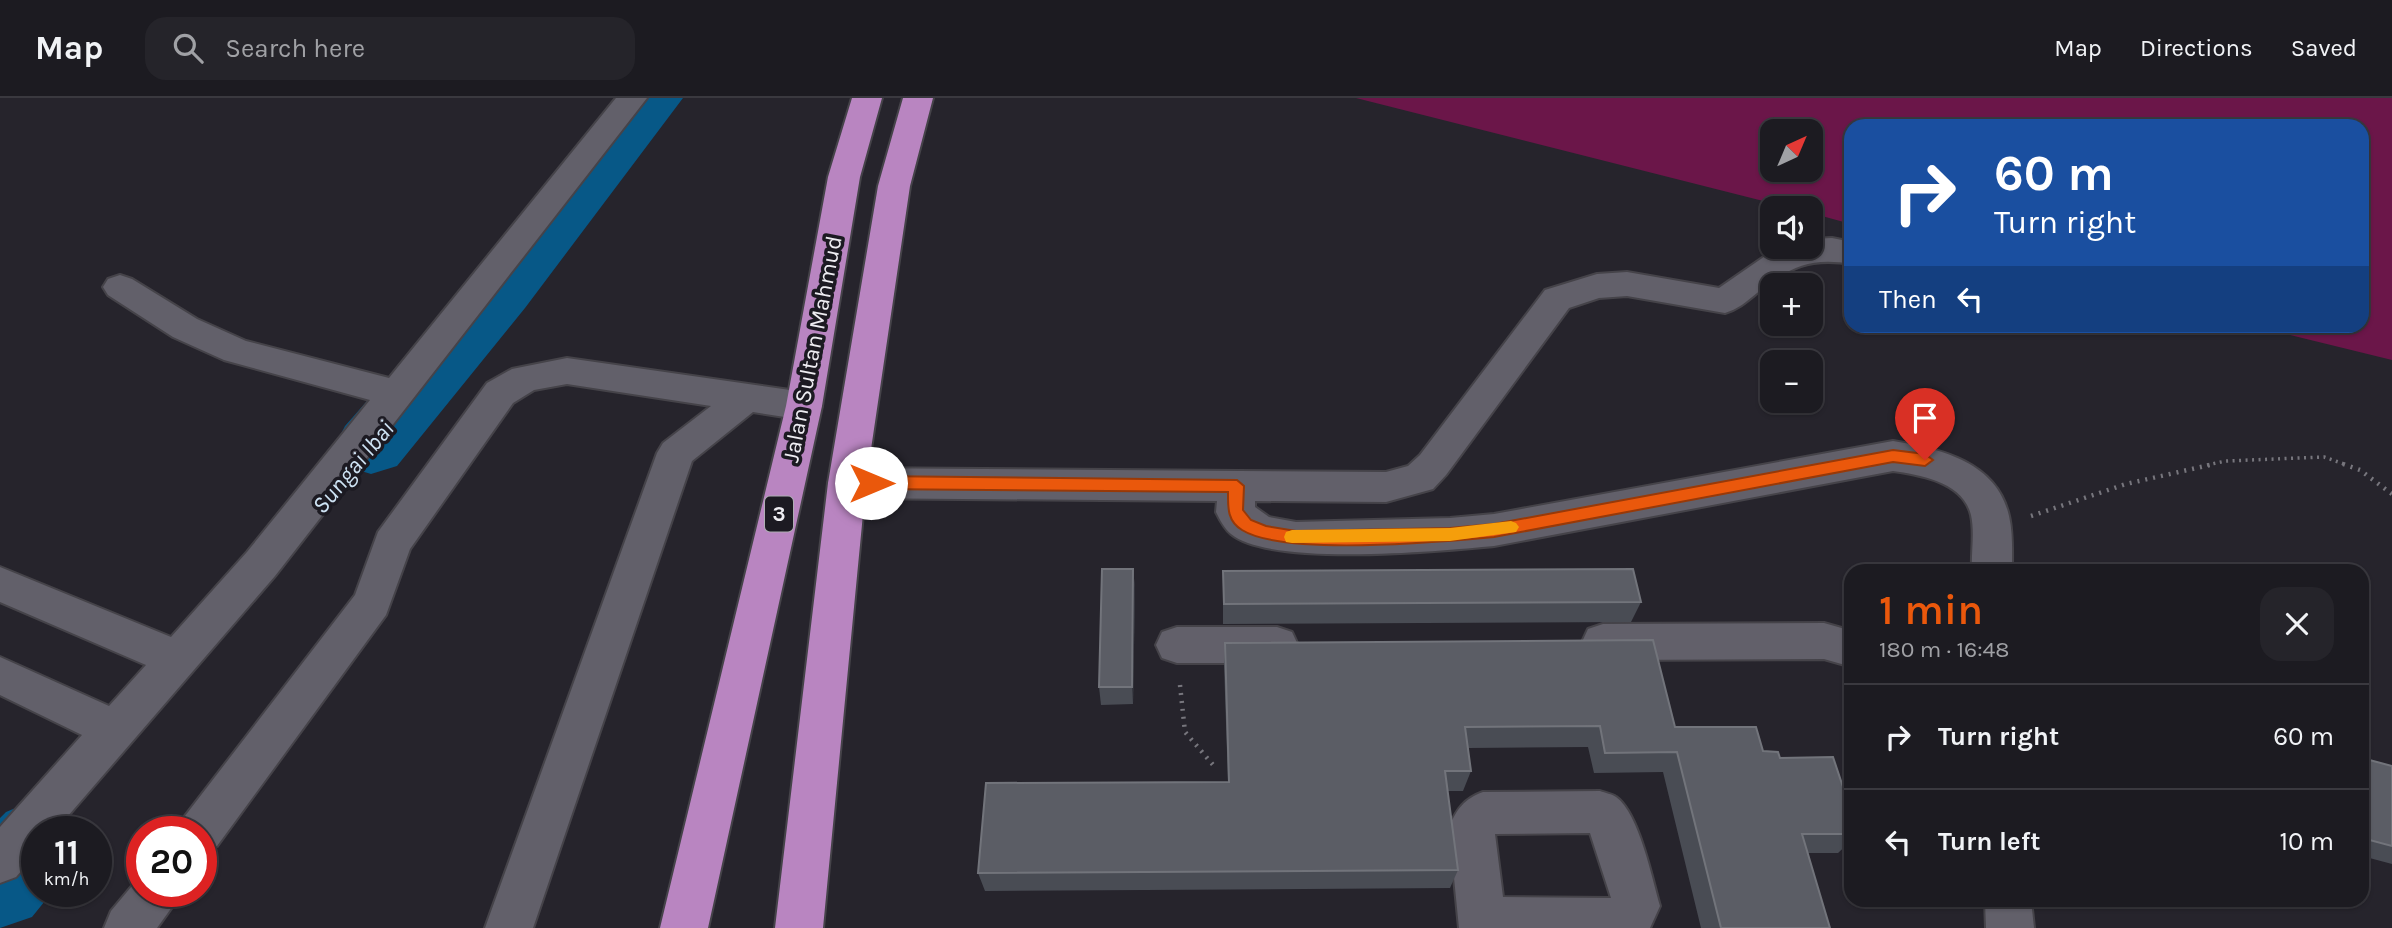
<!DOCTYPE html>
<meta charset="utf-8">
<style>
:root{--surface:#1c1b21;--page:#25242a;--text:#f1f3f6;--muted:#a0a1a5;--line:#3a393f;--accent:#ea580c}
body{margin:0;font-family:Karla,sans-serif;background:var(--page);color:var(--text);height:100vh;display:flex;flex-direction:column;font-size:26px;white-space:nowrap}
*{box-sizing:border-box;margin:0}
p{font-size:23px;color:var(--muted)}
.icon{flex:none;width:38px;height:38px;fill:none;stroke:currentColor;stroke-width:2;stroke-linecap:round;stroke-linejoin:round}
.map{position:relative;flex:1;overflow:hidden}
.sheet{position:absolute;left:1844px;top:466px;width:525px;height:343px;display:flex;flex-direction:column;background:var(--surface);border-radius:21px;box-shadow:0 2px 5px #0004,0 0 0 2px var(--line)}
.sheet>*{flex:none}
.hud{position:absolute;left:1844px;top:21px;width:525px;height:214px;border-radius:21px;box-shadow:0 2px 5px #0004,0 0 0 2px var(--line);background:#1a4fa0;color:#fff;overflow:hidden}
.needle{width:46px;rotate:44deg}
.fabs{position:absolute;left:1760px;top:21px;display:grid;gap:14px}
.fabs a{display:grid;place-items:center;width:63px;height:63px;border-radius:14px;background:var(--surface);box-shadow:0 2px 5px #0004,0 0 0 2px var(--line);font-size:35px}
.speed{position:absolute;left:21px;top:718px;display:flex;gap:14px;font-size:35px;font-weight:700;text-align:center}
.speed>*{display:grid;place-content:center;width:91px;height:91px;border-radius:50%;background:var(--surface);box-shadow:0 2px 5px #0004,0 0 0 2px var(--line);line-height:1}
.speed small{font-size:18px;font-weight:400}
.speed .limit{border:10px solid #d22;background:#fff;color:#111}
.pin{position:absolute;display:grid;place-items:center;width:60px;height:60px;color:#fff;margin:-72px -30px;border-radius:50% 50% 50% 0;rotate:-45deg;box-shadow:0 0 7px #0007}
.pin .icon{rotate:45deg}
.me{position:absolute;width:77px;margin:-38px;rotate:90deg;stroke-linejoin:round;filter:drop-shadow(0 0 5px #0008)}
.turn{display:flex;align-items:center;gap:24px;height:147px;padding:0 35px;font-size:32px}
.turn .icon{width:91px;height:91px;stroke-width:2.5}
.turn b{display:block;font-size:49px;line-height:60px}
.then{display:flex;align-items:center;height:66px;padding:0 35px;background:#0003;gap:14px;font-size:26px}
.round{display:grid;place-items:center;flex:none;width:74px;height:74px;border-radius:21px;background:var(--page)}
.summary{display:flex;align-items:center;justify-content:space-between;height:119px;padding:0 35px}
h1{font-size:42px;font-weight:600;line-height:52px;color:var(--accent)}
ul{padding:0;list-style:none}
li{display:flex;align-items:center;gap:21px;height:105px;padding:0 35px;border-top:2px solid var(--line)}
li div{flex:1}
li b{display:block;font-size:26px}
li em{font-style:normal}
header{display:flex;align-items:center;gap:42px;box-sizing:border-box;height:98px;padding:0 35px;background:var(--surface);border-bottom:2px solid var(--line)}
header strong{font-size:33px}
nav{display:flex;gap:38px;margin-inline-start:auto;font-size:24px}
.search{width:490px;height:63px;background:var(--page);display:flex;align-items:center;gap:18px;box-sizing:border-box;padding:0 24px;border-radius:21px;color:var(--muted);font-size:26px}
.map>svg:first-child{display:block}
.green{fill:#6b1649;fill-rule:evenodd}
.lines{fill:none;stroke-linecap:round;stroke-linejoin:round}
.river{fill:#075887;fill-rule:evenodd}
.minor-casing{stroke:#454349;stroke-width:4}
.highway-casing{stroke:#454349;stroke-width:4}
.path-far1{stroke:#77767d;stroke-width:3.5;stroke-dasharray:2 4.5;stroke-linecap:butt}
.path{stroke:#77767d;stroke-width:4.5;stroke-dasharray:2 6;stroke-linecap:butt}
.minor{fill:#62606a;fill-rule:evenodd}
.highway{fill:#b985c1;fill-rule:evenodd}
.wall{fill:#494c54}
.shaded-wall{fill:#34353d}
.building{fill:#5b5d65;stroke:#72747b;stroke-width:2}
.route{fill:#ea580c;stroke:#983908;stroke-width:2}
.slow{fill:#f59e0b}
.labels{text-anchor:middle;stroke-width:7;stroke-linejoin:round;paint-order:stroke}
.shield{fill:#1c1a22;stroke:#afaeb4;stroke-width:2}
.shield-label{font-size:21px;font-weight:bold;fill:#eeedf2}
.street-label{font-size:23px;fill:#eeedf2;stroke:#1c1a22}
.water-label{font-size:24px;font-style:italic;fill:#cee3f4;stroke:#1c1a22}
</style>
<header>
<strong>Map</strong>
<div class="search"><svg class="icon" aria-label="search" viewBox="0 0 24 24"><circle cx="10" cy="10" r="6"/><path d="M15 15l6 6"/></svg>Search here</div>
<nav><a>Map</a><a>Directions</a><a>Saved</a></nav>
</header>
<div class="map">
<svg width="2392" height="830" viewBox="0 0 2392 830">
<rect width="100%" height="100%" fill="#26242c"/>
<path class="green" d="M1356,0H2392V262L2254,228H2362V28H1852L1851,126L1811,115V110H1791ZM1773,33H1811V72H1773Z"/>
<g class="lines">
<g class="river">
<polygon points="623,0 683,0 525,210 397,368 371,376 345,368 335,348 345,328 479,176"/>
<polygon points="37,701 68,714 77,733 37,733 37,793 53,793 32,819 0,830 0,720 6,714"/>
</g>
<g class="minor-casing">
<g id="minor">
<polygon points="616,0 647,0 275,478 55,733 37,733 37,755 16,779 0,785 0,729 82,637 0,597 0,559 109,608 146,567 0,504 0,469 171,539 247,454 370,302 224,262 173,239 108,197 103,189 108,181 120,177 132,181 197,221 246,243 389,280"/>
<path d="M1832,140L1852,144V166C1809,159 1790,169 1757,195C1746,204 1738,211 1725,215L1627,198L1599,200L1569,210L1446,377L1433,391L1386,404L1255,403V409L1269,419L1296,424L1450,420L1494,416L1893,343C1941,351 1997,364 2009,418C2013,435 2012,455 2012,472H1972C1971,454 1975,435 1971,417C1963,384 1921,377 1893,373L1494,448C1440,453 1271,469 1231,436C1224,430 1220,422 1216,414L1217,403L847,400L834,396L828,385L834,374L847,370L1386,374L1408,368L1420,357L1545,192L1597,176L1627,174L1719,190L1771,154L1783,149H1811V141Z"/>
<polygon points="567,260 804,294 817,298 822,308 817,318 804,322 753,314 692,363 533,830 485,830 657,355 663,345 711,308 567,286 534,292 513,305 410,451 386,517 217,748 201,754 201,733 178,733 185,718 355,497 378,434 487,285 512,271"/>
<polygon points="1824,525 1852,533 1852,569 1824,561 1603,562 1588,557 1582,544 1588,531 1603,526"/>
<polygon points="1177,529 1277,529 1292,534 1298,547 1292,560 1277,565 1177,565 1162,560 1156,547 1162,534"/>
<path d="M1600,693C1605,695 1612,696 1616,699C1639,715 1652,781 1660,808L1650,830H1459L1449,729C1457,711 1464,701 1483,694ZM1590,735L1611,800L1503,799L1495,736Z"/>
<polygon points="142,776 142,793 179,793 172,809 157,830 104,830 111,813"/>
<polygon points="1985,802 2031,802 2034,830 1986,830"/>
</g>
</g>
<g class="highway-casing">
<g id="highway">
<polygon points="852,0 882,0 860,79 822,308 708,830 660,830 786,308 828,79"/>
<polygon points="903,0 933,0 910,88 866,385 823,830 775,830 828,385 878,88"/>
</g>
</g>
<polyline class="path-far1" points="2207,367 2226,363 2324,359 2347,367"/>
<g class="path">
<polyline points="2343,366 2360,372 2392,396"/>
<polyline points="2031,418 2126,386 2214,366"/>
<polyline points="1180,587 1185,634 1214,668"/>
</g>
<use href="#minor" class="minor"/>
<use href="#highway" class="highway"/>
</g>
<g class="wall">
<polygon points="1133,471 1135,490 1133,606 1101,607 1099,589"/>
<polygon points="1223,473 1641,504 1631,524 1223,526"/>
<polygon points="1225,545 1675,629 1763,653 1780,660 1852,716 1852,742 1838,755 1808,755 1830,830 1701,830 1663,674 1594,675 1588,649 1468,650 1471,673 1463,693 1447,693 1458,772 1450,790 985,793 978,775 1228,684 1224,567"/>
<polygon points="2362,660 2392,668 2392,766 2362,758"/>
</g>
<polygon class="shaded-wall" points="1133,471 1135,490 1133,606 1132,589"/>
<g class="building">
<polygon points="1102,471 1133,471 1132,589 1099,589"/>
<polygon points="1633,471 1641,504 1224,506 1223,473"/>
<polygon points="1653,542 1675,629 1756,629 1763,653 1778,654 1780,660 1833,659 1852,716 1852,736 1802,736 1830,830 1721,830 1677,654 1605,655 1600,628 1465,629 1471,673 1445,673 1458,772 978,775 986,685 1229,684 1225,545"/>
<polygon points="2362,660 2392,668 2392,748 2362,740"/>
</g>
<path class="route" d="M1893,352L1925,356L1933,362L1925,368L1893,364L1494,439C1441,444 1284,458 1242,432C1227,423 1228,409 1228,394L871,391L863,385L871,378L1237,382L1244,388L1243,412L1251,422L1266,428L1296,433L1450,430L1494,426Z"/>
<polygon class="slow" points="1511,423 1516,425 1519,429 1516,434 1450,443 1292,445 1286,444 1284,439 1286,434 1292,432 1450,430"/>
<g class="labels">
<rect class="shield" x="765" y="398.5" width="28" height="35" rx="5"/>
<g class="shield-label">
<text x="779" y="423">3</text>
</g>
<g class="street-label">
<text transform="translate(812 251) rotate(-79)" y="8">Jalan Sultan Mahmud</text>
</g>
<g class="water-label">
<text transform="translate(353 369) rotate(-50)" y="8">Sungai Ibai</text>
</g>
</g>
</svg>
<div class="fabs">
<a><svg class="needle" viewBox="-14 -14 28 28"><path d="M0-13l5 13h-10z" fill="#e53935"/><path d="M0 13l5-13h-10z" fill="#a0a1a5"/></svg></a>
<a><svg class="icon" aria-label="sound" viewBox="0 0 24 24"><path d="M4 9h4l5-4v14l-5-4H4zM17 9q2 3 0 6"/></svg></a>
<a>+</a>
<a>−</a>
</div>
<div class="speed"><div>11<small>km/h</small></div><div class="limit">20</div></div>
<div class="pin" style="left:1925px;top:362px;background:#d93025"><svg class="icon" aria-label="arrive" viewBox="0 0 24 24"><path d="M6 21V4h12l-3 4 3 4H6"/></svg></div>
<svg class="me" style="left:871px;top:385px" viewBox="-20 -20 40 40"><circle r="19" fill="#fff"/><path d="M0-13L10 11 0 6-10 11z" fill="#ea580c"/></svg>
<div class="hud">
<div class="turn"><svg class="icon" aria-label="right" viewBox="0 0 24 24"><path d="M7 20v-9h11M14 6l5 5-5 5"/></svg><div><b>60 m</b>Turn right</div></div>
<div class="then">Then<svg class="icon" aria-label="left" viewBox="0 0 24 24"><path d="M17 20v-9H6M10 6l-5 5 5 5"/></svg></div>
</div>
<section class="sheet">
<div class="summary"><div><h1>1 min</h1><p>180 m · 16:48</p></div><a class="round"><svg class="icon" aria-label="close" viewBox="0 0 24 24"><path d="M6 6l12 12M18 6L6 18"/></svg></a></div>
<ul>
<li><svg class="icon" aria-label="right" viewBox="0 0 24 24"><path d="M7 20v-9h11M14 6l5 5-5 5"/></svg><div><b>Turn right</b></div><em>60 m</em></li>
<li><svg class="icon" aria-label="left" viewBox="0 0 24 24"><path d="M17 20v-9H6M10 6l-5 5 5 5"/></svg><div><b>Turn left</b></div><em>10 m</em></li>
</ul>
</section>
</div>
